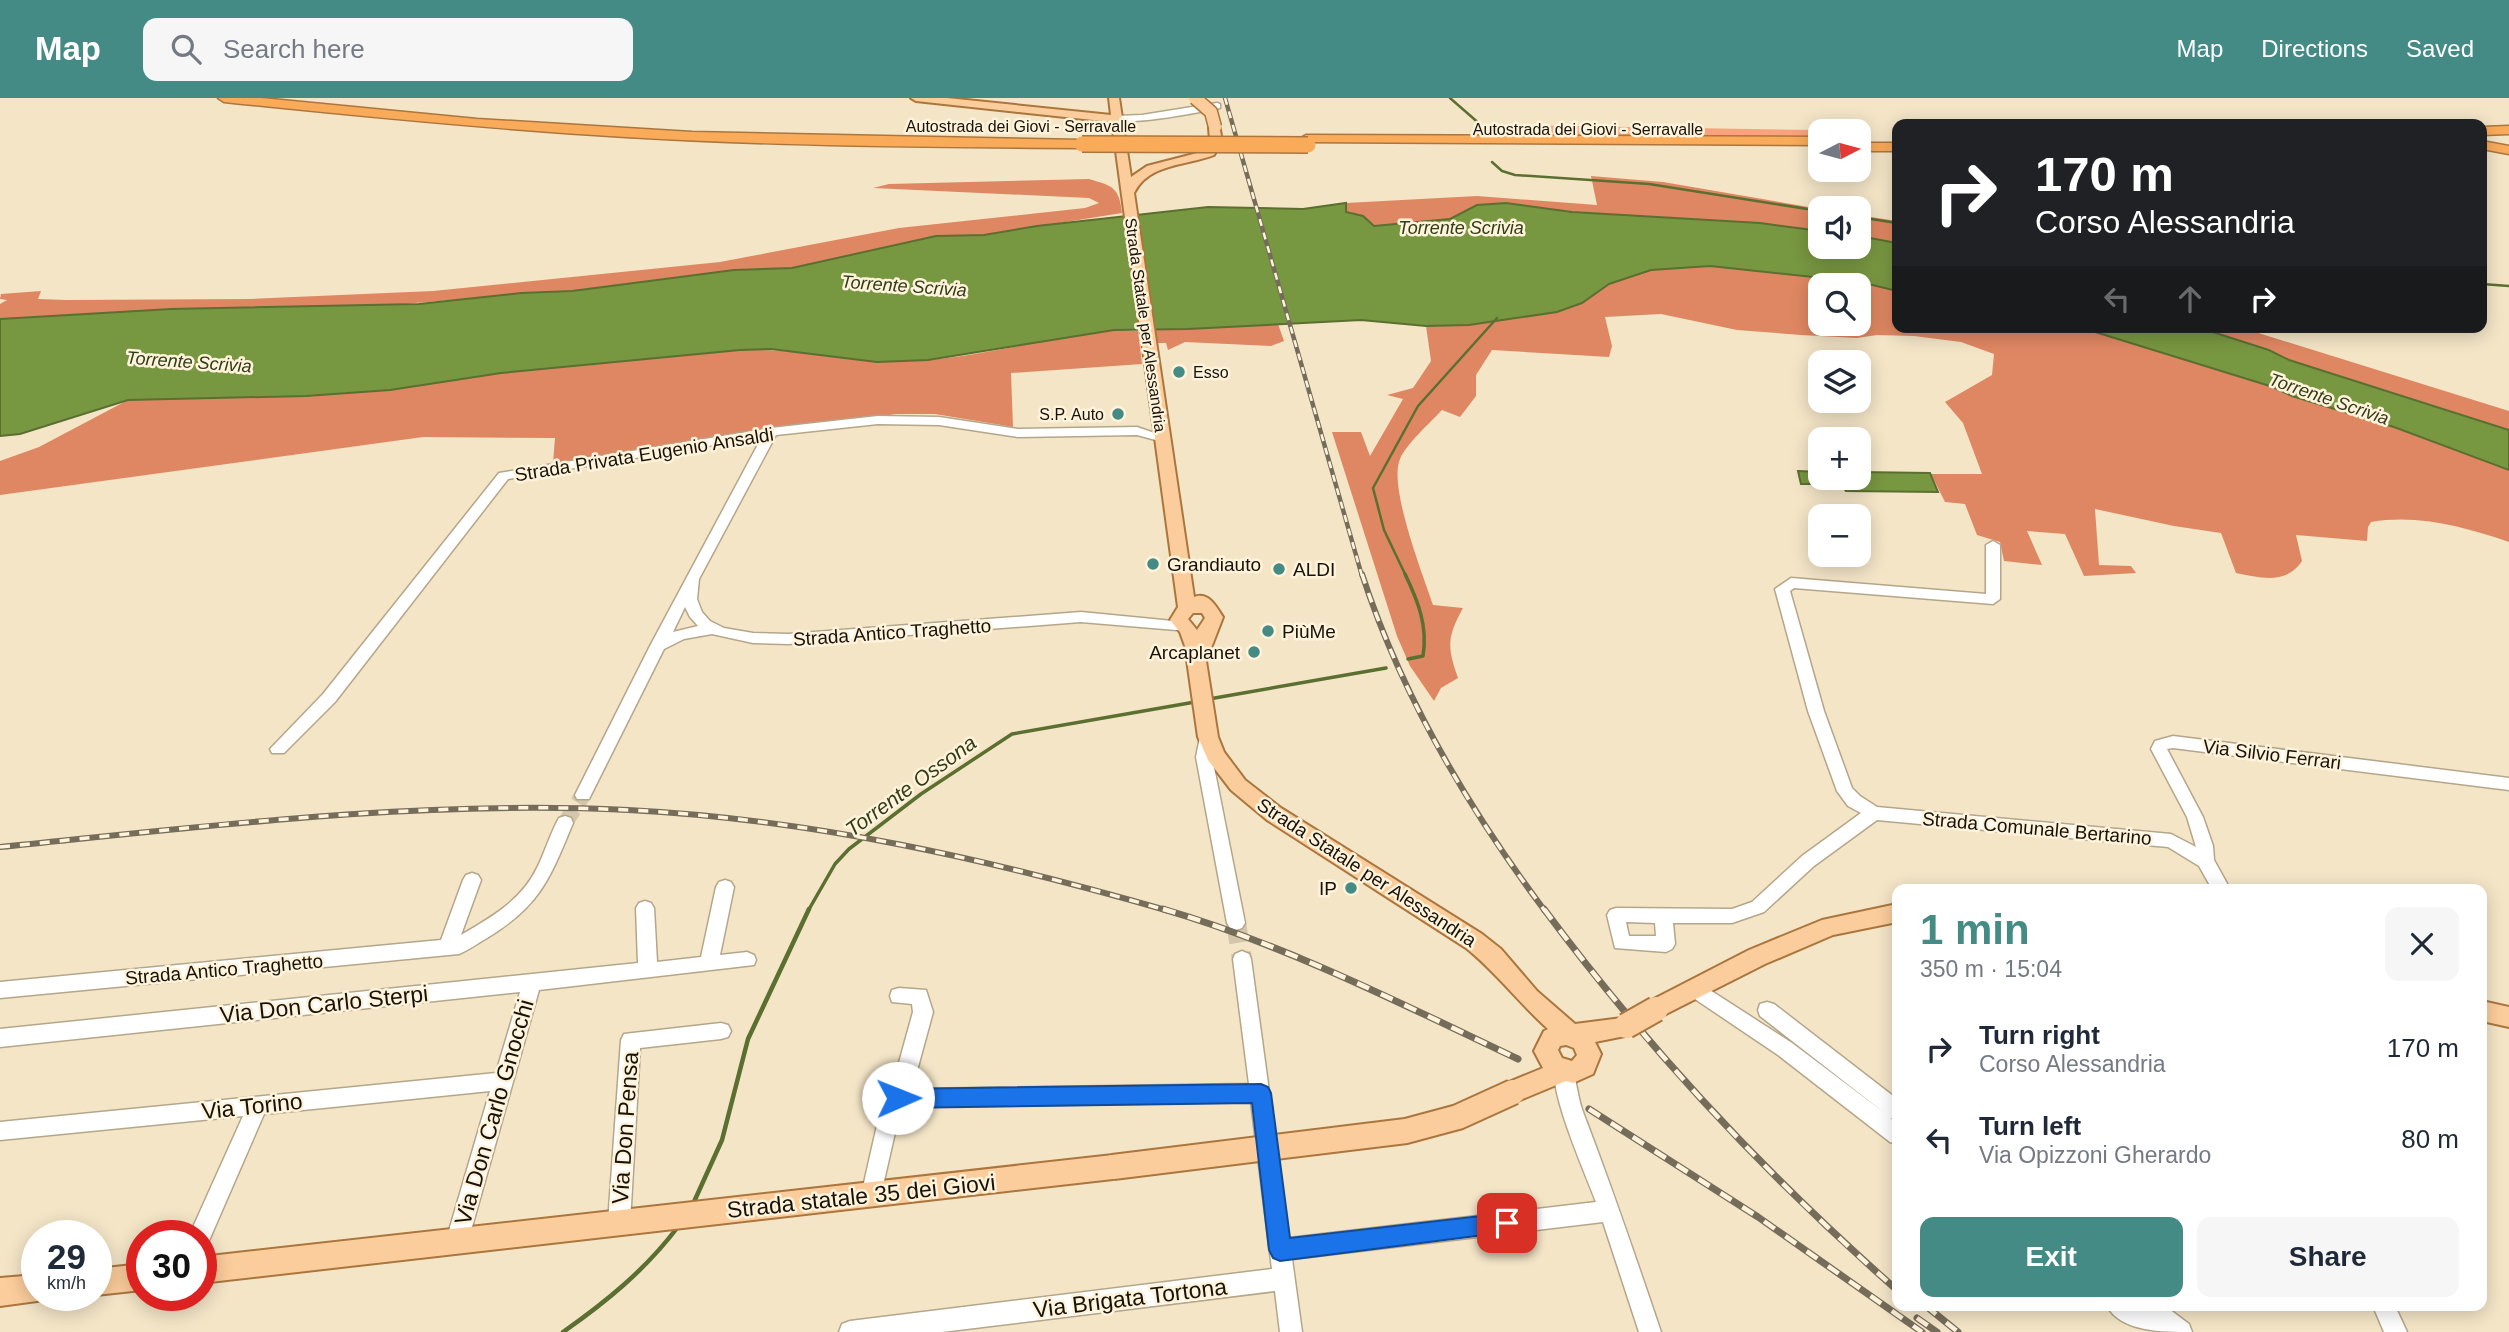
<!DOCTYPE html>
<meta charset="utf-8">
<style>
:root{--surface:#fff;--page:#f6f6f7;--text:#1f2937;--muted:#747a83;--accent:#448b85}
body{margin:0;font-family:Helvetica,sans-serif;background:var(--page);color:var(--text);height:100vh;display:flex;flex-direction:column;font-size:26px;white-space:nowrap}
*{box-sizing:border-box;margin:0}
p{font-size:23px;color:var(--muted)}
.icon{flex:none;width:38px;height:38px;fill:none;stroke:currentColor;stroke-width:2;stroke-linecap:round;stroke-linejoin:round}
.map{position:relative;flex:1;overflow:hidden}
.drawer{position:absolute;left:1892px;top:786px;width:595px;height:427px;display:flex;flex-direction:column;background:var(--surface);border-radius:14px;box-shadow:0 4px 18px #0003}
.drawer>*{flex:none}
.guide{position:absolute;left:1892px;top:21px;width:595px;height:214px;border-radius:14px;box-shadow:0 4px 18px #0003;background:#202124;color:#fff;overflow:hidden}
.needle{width:46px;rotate:84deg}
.fabs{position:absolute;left:1808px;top:21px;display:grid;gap:14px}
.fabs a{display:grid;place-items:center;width:63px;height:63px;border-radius:14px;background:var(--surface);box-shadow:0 4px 18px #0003;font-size:35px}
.speed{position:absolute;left:21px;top:1122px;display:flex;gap:14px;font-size:35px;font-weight:700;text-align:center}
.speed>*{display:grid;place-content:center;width:91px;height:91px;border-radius:50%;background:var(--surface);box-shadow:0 4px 18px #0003;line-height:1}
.speed small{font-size:18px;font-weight:400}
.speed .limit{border:10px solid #d22;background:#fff;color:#111}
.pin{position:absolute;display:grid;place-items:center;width:60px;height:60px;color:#fff;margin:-30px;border-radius:14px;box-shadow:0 4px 10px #0006}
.me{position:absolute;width:77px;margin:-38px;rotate:89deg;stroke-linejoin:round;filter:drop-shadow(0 0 5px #0008)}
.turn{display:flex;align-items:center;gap:24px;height:147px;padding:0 28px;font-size:32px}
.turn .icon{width:91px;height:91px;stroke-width:2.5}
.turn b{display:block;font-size:49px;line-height:60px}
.lanes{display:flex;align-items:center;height:66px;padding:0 28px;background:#0003;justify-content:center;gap:35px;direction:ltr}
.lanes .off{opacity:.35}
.round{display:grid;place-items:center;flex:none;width:74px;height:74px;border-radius:14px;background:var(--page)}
.headline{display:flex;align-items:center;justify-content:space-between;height:119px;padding:0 28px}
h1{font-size:42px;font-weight:700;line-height:52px;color:var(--accent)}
.primary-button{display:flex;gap:14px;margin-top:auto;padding:14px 28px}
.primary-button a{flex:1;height:80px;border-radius:14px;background:var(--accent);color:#fff;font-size:28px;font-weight:700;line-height:80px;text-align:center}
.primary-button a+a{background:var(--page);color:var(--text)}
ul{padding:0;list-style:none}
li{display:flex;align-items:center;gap:21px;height:91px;padding:0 28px}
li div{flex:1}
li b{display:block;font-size:26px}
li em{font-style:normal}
header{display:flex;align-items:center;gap:42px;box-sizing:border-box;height:98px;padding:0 35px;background:var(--accent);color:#fff}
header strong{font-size:33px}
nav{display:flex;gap:38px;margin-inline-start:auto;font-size:24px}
.search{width:490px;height:63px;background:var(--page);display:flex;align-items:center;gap:18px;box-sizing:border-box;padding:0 24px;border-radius:14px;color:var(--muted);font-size:26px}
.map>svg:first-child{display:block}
.green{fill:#f9a27d}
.forest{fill:#df8762;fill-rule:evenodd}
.water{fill:#789741;stroke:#5b6f30;stroke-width:2}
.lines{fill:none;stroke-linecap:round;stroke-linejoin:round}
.stream-far2{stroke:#5b6f30;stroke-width:2.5}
.stream-far1{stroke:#5b6f30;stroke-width:3.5}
.stream{stroke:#5b6f30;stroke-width:4.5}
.minor-tunnel-far1{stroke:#d3c6aa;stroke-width:16;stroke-dasharray:16 8;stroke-linecap:butt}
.minor-tunnel{stroke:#d3c6aa;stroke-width:20;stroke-dasharray:20 10;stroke-linecap:butt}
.minor-casing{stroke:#b5a68a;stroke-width:3}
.major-casing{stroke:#ab763e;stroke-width:4}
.highway-casing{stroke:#ab763e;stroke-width:3}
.minor{fill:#fff;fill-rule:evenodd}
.major{fill:#fccd9c;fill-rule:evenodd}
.highway{fill:#faab5a;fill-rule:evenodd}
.rail-far2-casing{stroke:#766c5a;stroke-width:4.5}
.rail-far1-casing{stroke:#766c5a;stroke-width:6}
.rail-casing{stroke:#766c5a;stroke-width:7}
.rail-far2{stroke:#fff3db;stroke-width:2.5;stroke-dasharray:7;stroke-linecap:butt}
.rail-far1{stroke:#fff3db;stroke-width:3.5;stroke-dasharray:10;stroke-linecap:butt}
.rail{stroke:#fff3db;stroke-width:4.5;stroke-dasharray:13;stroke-linecap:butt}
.major-bridge-far1-casing{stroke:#ab763e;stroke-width:15;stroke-linecap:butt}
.major-bridge-casing{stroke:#ab763e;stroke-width:28;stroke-linecap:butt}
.highway-bridge-casing{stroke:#ab763e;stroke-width:18;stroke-linecap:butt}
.major-bridge-far1{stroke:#fccd9c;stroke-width:12}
.major-bridge{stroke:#fccd9c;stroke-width:24}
.highway-bridge{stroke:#faab5a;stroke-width:15}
.route{fill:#1a73e8;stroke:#114b97;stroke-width:2}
.poi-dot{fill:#448b85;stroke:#fff3db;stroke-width:2.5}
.labels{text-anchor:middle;stroke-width:5;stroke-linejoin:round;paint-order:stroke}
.far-street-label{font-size:16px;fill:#181309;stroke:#fff3db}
.far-poi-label{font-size:16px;fill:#181309;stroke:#fff3db;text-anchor:start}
.far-water-label{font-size:18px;font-style:italic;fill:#303d19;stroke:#fff3db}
.street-label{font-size:19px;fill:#181309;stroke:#fff3db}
.poi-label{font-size:19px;fill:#181309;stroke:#fff3db;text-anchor:start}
.water-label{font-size:21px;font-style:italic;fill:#303d19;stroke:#fff3db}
.near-street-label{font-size:23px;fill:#181309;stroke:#fff3db}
</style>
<header>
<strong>Map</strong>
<div class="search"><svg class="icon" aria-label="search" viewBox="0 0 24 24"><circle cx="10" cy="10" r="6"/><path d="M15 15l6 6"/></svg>Search here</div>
<nav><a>Map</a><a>Directions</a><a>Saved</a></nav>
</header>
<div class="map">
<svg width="2509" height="1234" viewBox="0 0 2509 1234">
<rect width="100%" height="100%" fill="#f4e5c7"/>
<polygon class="green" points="1507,27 1814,32 1818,39 1486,38 1485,30"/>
<g class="forest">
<polygon points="1591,78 1663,84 1820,111 1820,133 1760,125 1572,114 1506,105 1477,107 1450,121 1374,128 1363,118 1346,114 1346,105 1477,98 1597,107"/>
<path d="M1089,81C1113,88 1119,89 1122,115L984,137L936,138L792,170L683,178L572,193L362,209L171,211L0,221V206L7,202L0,201L1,196L41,193L38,201L66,202L250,201L433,193L720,164L899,130L1085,110L1099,105L1089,100L873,90L889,86Z"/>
<polygon points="1858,117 1897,123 1897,145 1859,138"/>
<path d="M1710,168L1860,184L1897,193V229H2079L2274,289L2292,298L2394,329L2509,372V444C2465,429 2418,416 2371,424L2368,429L2367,443L2296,437L2302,463C2286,487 2261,480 2236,475L2221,435L2174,428L2095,411L2099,467L2131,468L2136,475L2084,478L2065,436L2027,433L2042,467L2004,463L2000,444L1977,437L1965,406L1945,404L1931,376H1982L1963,325L1945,304L1992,277L1994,256L1961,244L1914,238L1877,237L1857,240L1801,237L1737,232L1661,216L1605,219L1612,248L1609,259L1492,252L1476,277V298L1460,319L1442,312C1431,324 1406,346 1400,361C1388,388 1423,477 1433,507L1463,510C1447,539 1447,549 1458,580L1441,590L1434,603L1410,568L1397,538L1332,334H1361L1370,358L1403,301L1387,297L1413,290L1431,263L1426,228L1469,227L1582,205L1609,186L1651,172ZM1820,187H1858V226H1820Z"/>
<polygon points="1278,226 1284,243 1271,248 1185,244 1168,252 1166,245 1155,245 1154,232"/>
<polygon points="2197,229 2239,229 2509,313 2509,332 2289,262 2269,251"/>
<path d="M1114,232L1138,233L1142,266L1011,275L1013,329L935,316H896L553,365L555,340L423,339L0,397V363L39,349L128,302L306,298L390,292L501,275L740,252C803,250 865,267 928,262C991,257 1052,238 1114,232Z"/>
</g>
<g class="water">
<polygon points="1346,105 1346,114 1363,118 1374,128 1450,121 1477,107 1506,105 1572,114 1760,125 1820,133 1820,149 1858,149 1859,138 1897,145 1897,193 1860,184 1710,168 1651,172 1609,186 1582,205 1557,214 1469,227 1426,228 1361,222 1188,231 1114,232 928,262 877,264 771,251 740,252 501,275 390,292 306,298 128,302 20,336 0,338 0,221 171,211 419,206 521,195 572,193 734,172 792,170 936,138 984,137 1037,128 1208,109 1303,111"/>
<polygon points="2079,229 2197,229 2269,252 2289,262 2509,332 2509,372 2394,329 2292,298 2273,289"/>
<polygon points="1798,373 1820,374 1820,380 1858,380 1859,374 1930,375 1938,394 1846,393 1843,389 1829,390 1826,386 1801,386"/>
</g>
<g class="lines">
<g class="stream-far2">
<polyline points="1450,0 1481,27"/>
<polyline points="1492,64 1502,73 1515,77 1649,86 1820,113"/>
<polyline points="1858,119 1897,125"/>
<polyline points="2482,186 2509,188"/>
<polyline points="1406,478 1384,432 1373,390 1418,308 1497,220"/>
</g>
<g class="stream-far1">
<path d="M1405,476C1418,503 1428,528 1423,558L1408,561"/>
<polyline points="1209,601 1386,570"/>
<polyline points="808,813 835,766 849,751 921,696 1012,636 1195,604"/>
</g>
<g class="stream">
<polyline points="693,1106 722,1042 748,941 809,811"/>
<path d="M563,1234C606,1204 645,1172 677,1130"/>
</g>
<polyline class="minor-tunnel-far1" points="565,725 583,697"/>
<polyline class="minor-tunnel" points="1236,825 1242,861"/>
<g class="minor-casing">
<g id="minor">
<path d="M1217,5L1220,6V10C1201,14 1125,29 1111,21L1116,18L1142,17Z"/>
<path d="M878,318L939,319L1018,331L1137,329L1169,340L1163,344L1137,337L1018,339L939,327L878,326L776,337L699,481L697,501L702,514L710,523L724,530L753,535L788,536L1081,514L1183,524L1190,529L1188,533L1081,524L788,546L753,545L712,536L684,541L664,551L589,701H577L575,697L650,548L762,339L508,381L335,604L284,655H272L270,651L323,596L499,375L771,330ZM685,509L690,519L698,528L673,534Z"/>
<path d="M1993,443L2000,447V501L1993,506L1794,490L1790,493L1824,613L1852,690L1860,698L1877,709L2171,736L2196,749L2187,719L2151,651L2155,643L2173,638L2509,680V692L2173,650L2167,651L2203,719L2213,748L2214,762L2230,791H2212L2199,768L2168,749L1877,722L1814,768L1764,814L1732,825H1673L1675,846L1672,851L1666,854L1615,850L1607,817L1610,812L1616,810L1732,811L1752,804L1802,758L1861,715L1848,708L1837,693L1808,613L1775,491L1791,480L1986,496V447ZM1626,824L1655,825L1656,838H1629Z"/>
<polygon points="1208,633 1216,639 1212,659 1245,825 1242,830 1236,832 1230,830 1227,825 1196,659 1200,639"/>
<path d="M565,718L571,720L573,725C550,780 541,807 487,840C478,845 469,852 459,856L0,900V884L441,842L463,782L466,777L472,775L478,777L481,782L461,837C491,819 521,803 537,770C545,754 550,736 559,720Z"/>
<polygon points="725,782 731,784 734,789 720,857 747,854 754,857 756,862 754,867 539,892 468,1143 465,1150 457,1154 449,1150 446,1143 490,993 264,1016 208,1145 201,1148 201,1138 189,1138 243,1018 0,1042 0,1024 496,975 520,894 0,949 0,931 638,865 636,810 639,805 645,803 651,805 654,810 657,864 701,859 716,789 719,784"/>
<path d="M1242,853L1249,856L1251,861L1289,1140L1596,1104C1587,1079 1546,988 1556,967L1563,964L1570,967C1577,981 1577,998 1583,1014C1611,1087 1636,1160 1661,1234H1639L1603,1124L1292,1161L1302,1234H1280L1275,1193L942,1234H839L842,1226L850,1223L1272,1171L1251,1004L904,1009L899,1017L879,1105L872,1108L865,1105L861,1098L880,1014L890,997L913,914L912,906L892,904L890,898L892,892L899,890L926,892L933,914L912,991L1249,986L1233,861L1235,856Z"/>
<polygon points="1696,883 1792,945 1886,1016 1760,918 1758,912 1760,906 1767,904 1774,906 1897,1001 1897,1022 1890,1020 1897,1025 1897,1046 1890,1044 1778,957 1689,897 1687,891 1689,885"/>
<polygon points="721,925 728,927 731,933 728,939 721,941 640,950 630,1125 627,1132 619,1135 611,1132 608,1125 621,942 624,936"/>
<path d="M2107,1208H2165L2189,1226L2192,1234C2162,1234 2121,1234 2107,1208Z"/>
<polygon points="2373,1208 2395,1208 2407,1234 2384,1234"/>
</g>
</g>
<g class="major-casing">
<g id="major">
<path d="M911,0H947L1111,17L1109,0H1119L1131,79L1147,68L1205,53L1210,43L1209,29L1219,27L1222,43L1214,57C1186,68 1149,65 1134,95L1194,499C1208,493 1216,508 1223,519L1206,563L1218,639L1224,654L1245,682L1281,710L1482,836L1501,851L1537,893L1575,926L1622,920L1630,923L1634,930L1630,937L1595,944L1601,956L1593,976L1573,985L1566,983L1513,1005L1504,1002L1501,994L1504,986L1543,970L1534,953L1544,933L1548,931C1519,905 1496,874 1466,850L1267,722L1231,692L1208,662L1198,639L1185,548L1180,534L1170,522L1178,509L1112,24L916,3ZM1193,515H1202L1205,520L1197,532L1188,521ZM1566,947L1574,950L1577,957L1572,963L1562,960L1558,952L1560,948Z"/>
<polygon points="1897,806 1897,824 1833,837 1765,866 1656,921 1648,918 1644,911 1648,904 1749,852 1822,822"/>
<polygon points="2482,903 2509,909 2509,929 2482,923"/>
<polygon points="1113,1057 1122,1061 1126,1069 1122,1077 1113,1081 201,1185 201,1159"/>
<polygon points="142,1166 142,1192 96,1197 95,1197 96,1171"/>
<polygon points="37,1177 37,1197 48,1197 47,1200 37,1203 0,1208 0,1180"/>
</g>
</g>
<g class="highway-casing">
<g id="highway">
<path d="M218,0H261L477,21L692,34L1082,42L1089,46L1082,50C930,49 778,48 626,39C491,31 358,18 224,4Z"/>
<polygon points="2509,28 2509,36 2482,37 2482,29"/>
<polygon points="1306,37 1820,39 1820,47 1301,44 1299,41"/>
<polygon points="2482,43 2509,48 2509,56 2482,51"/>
<rect x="1858" y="45" width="39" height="8"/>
</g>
</g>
<use href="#minor" class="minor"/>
<use href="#major" class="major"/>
<use href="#highway" class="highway"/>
<g class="rail-far2-casing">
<polyline id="rail-far2" points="1225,0 1362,478"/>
</g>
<g class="rail-far1-casing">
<g id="rail-far1">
<path d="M1362,476C1402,599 1468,710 1545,813"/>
<path d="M0,749C208,728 418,702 628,712C812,721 992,762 1169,813"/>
</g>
</g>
<g class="rail-casing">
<g id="rail">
<path d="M1163,811C1286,847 1402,906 1518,961"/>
<path d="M1544,811C1648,951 1766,1077 1897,1192"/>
<polyline points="1589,1011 1758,1119 1922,1234"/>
<polyline points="1926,1208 1958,1234"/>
<polyline points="1917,1220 1937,1234"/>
</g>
</g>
<use href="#rail-far2" class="rail-far2"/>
<use href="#rail-far1" class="rail-far1"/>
<use href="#rail" class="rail"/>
<g class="major-bridge-far1-casing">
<polyline id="major-bridge-far1" points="1195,0 1211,14 1215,29"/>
</g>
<g class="major-bridge-casing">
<g id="major-bridge">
<polyline points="1626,928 1656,911"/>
<polyline points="1113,1069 1406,1033 1458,1019 1513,994"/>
</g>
</g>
<g class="highway-bridge-casing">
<polyline id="highway-bridge" points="1082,46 1308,47"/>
</g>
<use href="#major-bridge-far1" class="major-bridge-far1"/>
<use href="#major-bridge" class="major-bridge"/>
<use href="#highway-bridge" class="highway-bridge"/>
</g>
<polygon class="route" points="1261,986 1268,989 1271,995 1290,1140 1507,1115 1515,1118 1518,1125 1515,1133 1280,1163 1273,1160 1269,1152 1252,1005 898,1010 891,1007 888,1000 891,994 898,991"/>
<g class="poi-dot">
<circle cx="1179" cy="274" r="7"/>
<circle cx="1118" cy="316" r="7"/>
<circle cx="1153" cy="466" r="7"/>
<circle cx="1279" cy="471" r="7"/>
<circle cx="1268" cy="533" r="7"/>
<circle cx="1254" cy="554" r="7"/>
<circle cx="1351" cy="790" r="7"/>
</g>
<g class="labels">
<g class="far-street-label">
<text x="1021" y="34">Autostrada dei Giovi - Serravalle</text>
<text x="1588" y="37">Autostrada dei Giovi - Serravalle</text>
<text transform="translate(1146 227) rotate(82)" y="6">Strada Statale per Alessandria</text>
</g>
<g class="far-poi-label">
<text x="1193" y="280">Esso</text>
<text x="1104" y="322" text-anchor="end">S.P. Auto</text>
</g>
<g class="far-water-label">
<text x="1461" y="136">Torrente Scrivia</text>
<text transform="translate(904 188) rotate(4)" y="6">Torrente Scrivia</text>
<text transform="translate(189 264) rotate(4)" y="6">Torrente Scrivia</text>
<text transform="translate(2329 301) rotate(19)" y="6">Torrente Scrivia</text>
</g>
<g class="street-label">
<text transform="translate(644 356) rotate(-9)" y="7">Strada Privata Eugenio Ansaldi</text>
<text transform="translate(892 534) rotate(-4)" y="7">Strada Antico Traghetto</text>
<text transform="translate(2272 656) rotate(7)" y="7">Via Silvio Ferrari</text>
<text transform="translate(2037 730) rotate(5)" y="7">Strada Comunale Bertarino</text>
<text transform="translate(1367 774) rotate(33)" y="7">Strada Statale per Alessandria</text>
<text transform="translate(224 871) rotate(-5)" y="7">Strada Antico Traghetto</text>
</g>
<g class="poi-label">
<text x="1167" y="473">Grandiauto</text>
<text x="1293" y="478">ALDI</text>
<text x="1282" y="540">PiùMe</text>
<text x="1240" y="561" text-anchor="end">Arcaplanet</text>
<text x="1337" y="797" text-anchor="end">IP</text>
</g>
<g class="water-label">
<text transform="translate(911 688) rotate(-36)" y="7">Torrente Ossona</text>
</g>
<g class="near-street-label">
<text transform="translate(324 906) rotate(-6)" y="8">Via Don Carlo Sterpi</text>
<text transform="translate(252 1008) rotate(-6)" y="8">Via Torino</text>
<text transform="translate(494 1014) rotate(-74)" y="8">Via Don Carlo Gnocchi</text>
<text transform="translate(625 1030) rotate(-86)" y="8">Via Don Pensa</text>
<text transform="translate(861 1098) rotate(-6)" y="8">Strada statale 35 dei Giovi</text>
<text transform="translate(1130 1200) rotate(-7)" y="8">Via Brigata Tortona</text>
</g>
</g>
</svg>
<div class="fabs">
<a><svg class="needle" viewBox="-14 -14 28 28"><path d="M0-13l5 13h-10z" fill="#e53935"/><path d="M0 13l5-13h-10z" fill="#747a83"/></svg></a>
<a><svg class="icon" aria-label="sound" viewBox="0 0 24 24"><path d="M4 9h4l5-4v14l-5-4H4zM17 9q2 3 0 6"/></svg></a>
<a><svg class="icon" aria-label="search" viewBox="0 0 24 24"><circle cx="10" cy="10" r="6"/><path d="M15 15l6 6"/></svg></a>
<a><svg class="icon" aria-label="layers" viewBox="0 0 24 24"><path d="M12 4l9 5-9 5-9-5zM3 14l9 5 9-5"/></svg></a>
<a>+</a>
<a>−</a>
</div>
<div class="speed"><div>29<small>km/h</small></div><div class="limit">30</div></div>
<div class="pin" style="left:1507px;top:1125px;background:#d93025"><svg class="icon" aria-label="arrive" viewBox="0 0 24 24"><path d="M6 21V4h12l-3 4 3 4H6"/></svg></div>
<svg class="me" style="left:898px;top:1000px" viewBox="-20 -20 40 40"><circle r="19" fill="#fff"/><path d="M0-13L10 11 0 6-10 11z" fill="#1a73e8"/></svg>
<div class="guide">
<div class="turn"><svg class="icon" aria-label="right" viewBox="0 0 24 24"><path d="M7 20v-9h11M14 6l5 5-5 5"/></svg><div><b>170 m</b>Corso Alessandria</div></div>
<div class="lanes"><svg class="icon off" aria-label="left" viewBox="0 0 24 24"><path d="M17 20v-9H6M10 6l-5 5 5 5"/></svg><svg class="icon off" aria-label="ahead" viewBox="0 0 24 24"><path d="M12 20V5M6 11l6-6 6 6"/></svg><svg class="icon" aria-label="right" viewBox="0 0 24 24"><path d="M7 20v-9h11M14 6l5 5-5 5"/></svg></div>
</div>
<section class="drawer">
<div class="headline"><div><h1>1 min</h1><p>350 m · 15:04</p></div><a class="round"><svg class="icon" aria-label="close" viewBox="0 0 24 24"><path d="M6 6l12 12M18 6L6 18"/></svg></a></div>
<ul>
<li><svg class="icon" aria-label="right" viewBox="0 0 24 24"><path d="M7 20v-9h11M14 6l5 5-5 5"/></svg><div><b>Turn right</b><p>Corso Alessandria</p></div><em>170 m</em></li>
<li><svg class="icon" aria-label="left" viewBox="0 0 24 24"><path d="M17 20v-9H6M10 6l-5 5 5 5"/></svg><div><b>Turn left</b><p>Via Opizzoni Gherardo</p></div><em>80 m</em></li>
</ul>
<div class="primary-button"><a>Exit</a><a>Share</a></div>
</section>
</div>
